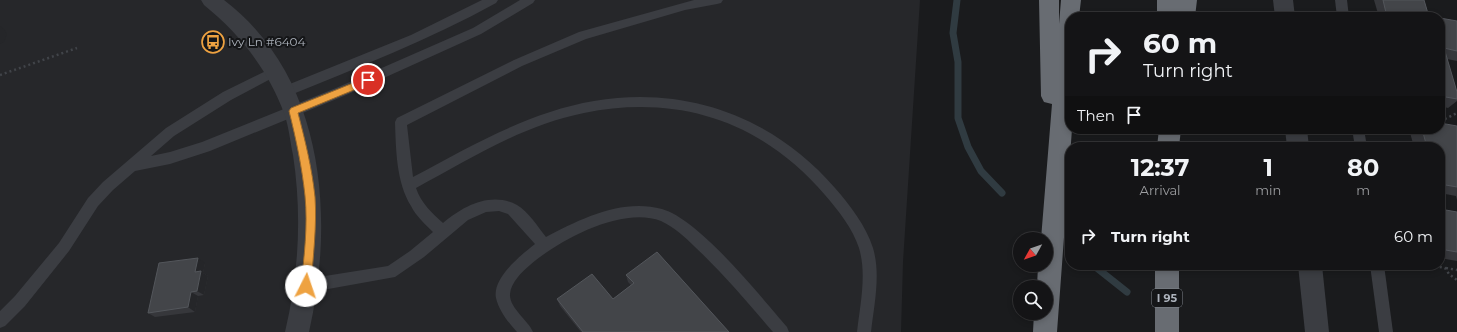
<!DOCTYPE html>
<style>
:root{--surface:#141416;--page:#212123;--text:#f1f3f6;--muted:#9d9ea1;--line:#333335}
body{margin:0;font-family:Montserrat,sans-serif;background:var(--page);color:var(--text);height:100vh;display:flex;flex-direction:column;font-size:15px;white-space:nowrap}
*{box-sizing:border-box;margin:0}
p{font-size:13px;color:var(--muted)}
.icon{flex:none;width:22px;height:22px;fill:none;stroke:currentColor;stroke-width:2;stroke-linecap:round;stroke-linejoin:round}
.map{position:relative;flex:1;overflow:hidden}
.details{position:absolute;left:1065px;top:142px;width:380px;height:128px;display:flex;flex-direction:column;background:var(--surface);border-radius:16px;box-shadow:0 2px 6px #0003,0 0 0 1px var(--line)}
.details>*{flex:none}
.top-card{position:absolute;left:1065px;top:12px;width:380px;height:122px;border-radius:16px;box-shadow:0 2px 6px #0003,0 0 0 1px var(--line);background:#141416;color:var(--text);overflow:hidden}
.needle{width:26px;rotate:230deg}
.buttons{position:absolute;left:1013px;top:232px;display:grid;gap:8px}
.buttons a{display:grid;place-items:center;width:40px;height:40px;border-radius:50%;background:var(--surface);box-shadow:0 2px 6px #0003,0 0 0 1px var(--line);font-size:20px}
.pin{position:absolute;display:grid;place-items:center;width:34px;height:34px;color:#fff;margin:-17px;border:2px solid #fff;border-radius:50%;box-shadow:0 1px 4px #0007}
.me{position:absolute;width:44px;margin:-22px;rotate:4deg;stroke-linejoin:round;filter:drop-shadow(0 0 3px #0008)}
.turn{display:flex;align-items:center;gap:14px;height:84px;padding:0 12px;font-size:18px}
.turn .icon{width:52px;height:52px;stroke-width:2.5}
.turn b{display:block;font-size:28px;line-height:34px}
.then{display:flex;align-items:center;height:38px;padding:0 12px;background:#0003;gap:8px;font-size:15px}
.eta{display:flex;justify-content:space-evenly;align-items:center;height:68px;text-align:center}
.eta b{font-size:24px;font-weight:700;line-height:28px}
ul{padding:0;list-style:none}
li{display:flex;align-items:center;gap:12px;height:52px;padding:0 12px}
li div{flex:1}
li b{display:block;font-size:15px}
li em{font-style:normal}
.map>svg:first-child{display:block}
.built{fill:#26272a}
.lines{fill:none;stroke-linecap:round;stroke-linejoin:round}
.stream{stroke:#303b41;stroke-width:7}
.path{stroke:#414449;stroke-width:2.5;stroke-dasharray:2 3;stroke-linecap:butt}
.service{fill:#3b3d42;fill-rule:evenodd}
.minor{fill:#3b3d42;fill-rule:evenodd}
.tertiary{fill:#3b3d42;fill-rule:evenodd}
.motorway{fill:#686c72;fill-rule:evenodd}
.wall{fill:#36373b}
.shaded-wall{fill:#252629}
.building{fill:#434549;stroke:#53565b}
.route{fill:#eea241;stroke:#9b692a}
.labels{text-anchor:middle;stroke-width:4;stroke-linejoin:round;paint-order:stroke}
.shield{fill:#151618;stroke:#7f848b;stroke-width:1}
.shield-label{font-size:11px;font-weight:bold;fill:#adb3bc}
.poi-label{font-size:12px;fill:#adb3bc;stroke:#151618;text-anchor:start}
</style>
<div class="map">
<svg width="1457" height="332" viewBox="0 0 1457 332">
<rect width="100%" height="100%" fill="#1a1b1d"/>
<polygon class="built" points="0,0 920,0 903,262 901,332 0,332"/>
<g class="lines">
<g class="stream">
<polyline points="957,0 953,33 958,62 958,118 968,147 981,171 1002,193"/>
<polyline points="1093,265 1127,292"/>
</g>
<g class="path">
<polyline points="0,75 77,48"/>
<polyline points="1440,118 1445,119 1457,113"/>
<polyline points="1430,265 1445,268 1449,274 1457,280"/>
<polyline points="1446,268 1457,270"/>
</g>
<g class="service">
<path d="M482,0H498L496,3C429,40 359,67 288,96L284,97L280,96L278,92L280,88L411,35Z"/>
<polygon points="520,0 535,0 533,3 481,34 344,96 210,151 170,164 135,171 113,190 98,206 69,251 25,306 5,326 0,328 0,311 15,296 59,243 88,198 103,182 166,128 223,92 270,69 274,67 278,69 280,72 278,75 231,100 174,136 151,156 170,152 202,142 336,88 473,28"/>
<path d="M694,0H723L721,3L717,4L685,10L586,39L522,66L407,125L413,177C471,146 529,112 594,101C686,85 774,117 835,188C850,205 866,226 873,248C881,275 874,305 871,332H857C860,305 867,275 859,248C853,229 838,210 825,195C762,121 678,94 584,113C523,125 470,159 416,188C421,203 432,213 443,223C463,206 491,191 517,205C528,211 538,227 546,237C580,219 622,198 662,209C700,220 760,296 787,327L789,332H773C748,303 723,273 695,247C685,237 674,227 661,221C622,206 559,240 530,265C522,272 511,282 510,294C509,308 528,320 533,332H517C508,322 499,311 496,298C492,278 521,255 535,244L508,214L499,211L486,212L468,220L424,257L395,277L306,293L301,291L299,286L301,281L306,279L388,266L410,251L433,232C425,224 416,216 411,206C396,182 396,149 395,122L397,118L514,60L579,32Z"/>
<polygon points="1335,0 1347,0 1349,17 1337,17"/>
<polygon points="1352,129 1364,129 1367,147 1355,147"/>
<polygon points="1370,265 1384,265 1393,332 1379,332"/>
</g>
<g class="minor">
<polygon points="1273,0 1293,0 1295,17 1275,17"/>
<polygon points="1285,129 1307,129 1309,147 1287,147"/>
<polygon points="1298,265 1322,265 1329,332 1305,332"/>
</g>
<path class="tertiary" d="M201,0H224C325,77 335,217 309,332H285C299,273 302,214 293,155C290,141 289,127 284,113C268,70 240,34 204,5Z"/>
<g class="motorway">
<polygon points="1039,0 1059,0 1059,24 1061,0 1081,0 1079,17 1070,17 1070,129 1072,129 1057,332 1033,332 1034,313 1046,313 1046,287 1037,287 1038,265 1046,265 1046,239 1041,239 1052,104 1044,102 1041,96"/>
<polygon points="1157,0 1177,0 1177,6 1177,0 1197,0 1195,17 1157,17"/>
<polygon points="1159,129 1181,129 1179,147 1157,147"/>
<rect x="1155" y="265" width="24" height="67"/>
</g>
</g>
<g class="wall">
<polygon points="1374,0 1424,0 1429,17 1379,17"/>
<polygon points="1440,18 1457,21 1457,61 1447,59 1457,92 1457,101 1448,108 1440,106"/>
<polygon points="1457,126 1457,200 1456,196 1440,193 1440,147 1414,147 1409,129 1440,129"/>
<polygon points="1440,209 1457,212 1457,261 1440,258"/>
<polygon points="205,263 203,273 208,276 204,295 198,296 195,312 155,317 148,313"/>
<polygon points="626,275 729,332 581,332 560,306 557,299 613,299 631,285 628,282"/>
</g>
<g class="shaded-wall">
<polygon points="0,26 4,29 7,34 4,42 0,44"/>
<polygon points="198,258 205,263 203,273 208,276 204,295 197,291 195,272"/>
<polygon points="191,292 198,296 195,312 188,307"/>
</g>
<g class="building">
<polygon points="1383,0 1424,0 1429,17 1387,17"/>
<polygon points="1440,18 1457,21 1457,51 1444,48 1457,92 1457,99 1440,96"/>
<polygon points="1440,123 1457,126 1457,187 1440,184 1440,147 1427,147 1422,129 1440,129"/>
<polygon points="1440,209 1457,212 1457,252 1440,249"/>
<polygon points="657,252 729,332 583,332 557,299 592,274 613,299 634,283 626,275"/>
<polygon points="198,258 195,272 201,271 197,291 191,292 188,307 148,313 159,263"/>
</g>
<path class="route" d="M368,77L371,78L372,80L371,83L298,113C305,140 312,168 315,197C317,226 313,257 311,286L310,289L306,291L303,289L301,286C304,257 308,226 305,196C302,167 296,139 289,111L291,108Z"/>
<defs>
<g id="bus-ring" transform="scale(1.15)"><circle r="9.5" fill="#151618" stroke="#eea241" stroke-width="1.5"/><path d="M-5-6H5V4H4V6H2V4H-2V6H-4V4H-5ZM-3.5-4V0h7V-4ZM-3.5 1.2v1.5H-2V1.2ZM2 1.2v1.5H3.5V1.2Z" fill="#eea241"/></g>
</defs>
<g fill-rule="evenodd">
<use href="#bus-ring" x="213" y="42"/>
</g>
<g class="labels">
<rect class="shield" x="1152" y="289" width="30" height="18" rx="3"/>
<g class="shield-label">
<text x="1167" y="302">I 95</text>
</g>
<g class="poi-label">
<text x="228" y="46">Ivy Ln #6404</text>
</g>
</g>
</svg>
<div class="buttons">
<a><svg class="needle" viewBox="-14 -14 28 28"><path d="M0-13l5 13h-10z" fill="#e53935"/><path d="M0 13l5-13h-10z" fill="#9d9ea1"/></svg></a>
<a><svg class="icon" aria-label="search" viewBox="0 0 24 24"><circle cx="10" cy="10" r="6"/><path d="M15 15l6 6"/></svg></a>
</div>
<div class="pin" style="left:368px;top:80px;background:#d93025"><svg class="icon" aria-label="arrive" viewBox="0 0 24 24"><path d="M6 21V4h12l-3 4 3 4H6"/></svg></div>
<svg class="me" style="left:306px;top:286px" viewBox="-20 -20 40 40"><circle r="19" fill="#fff"/><path d="M0-13L10 11 0 6-10 11z" fill="#eea241"/></svg>
<div class="top-card">
<div class="turn"><svg class="icon" aria-label="right" viewBox="0 0 24 24"><path d="M7 20v-9h11M14 6l5 5-5 5"/></svg><div><b>60 m</b>Turn right</div></div>
<div class="then">Then<svg class="icon" aria-label="arrive" viewBox="0 0 24 24"><path d="M6 21V4h12l-3 4 3 4H6"/></svg></div>
</div>
<section class="details">
<div class="eta">
<div><b>12:37</b><p>Arrival</p></div>
<div><b>1</b><p>min</p></div>
<div><b>80</b><p>m</p></div>
</div>
<ul>
<li><svg class="icon" aria-label="right" viewBox="0 0 24 24"><path d="M7 20v-9h11M14 6l5 5-5 5"/></svg><div><b>Turn right</b></div><em>60 m</em></li>
</ul>
</section>
</div>
